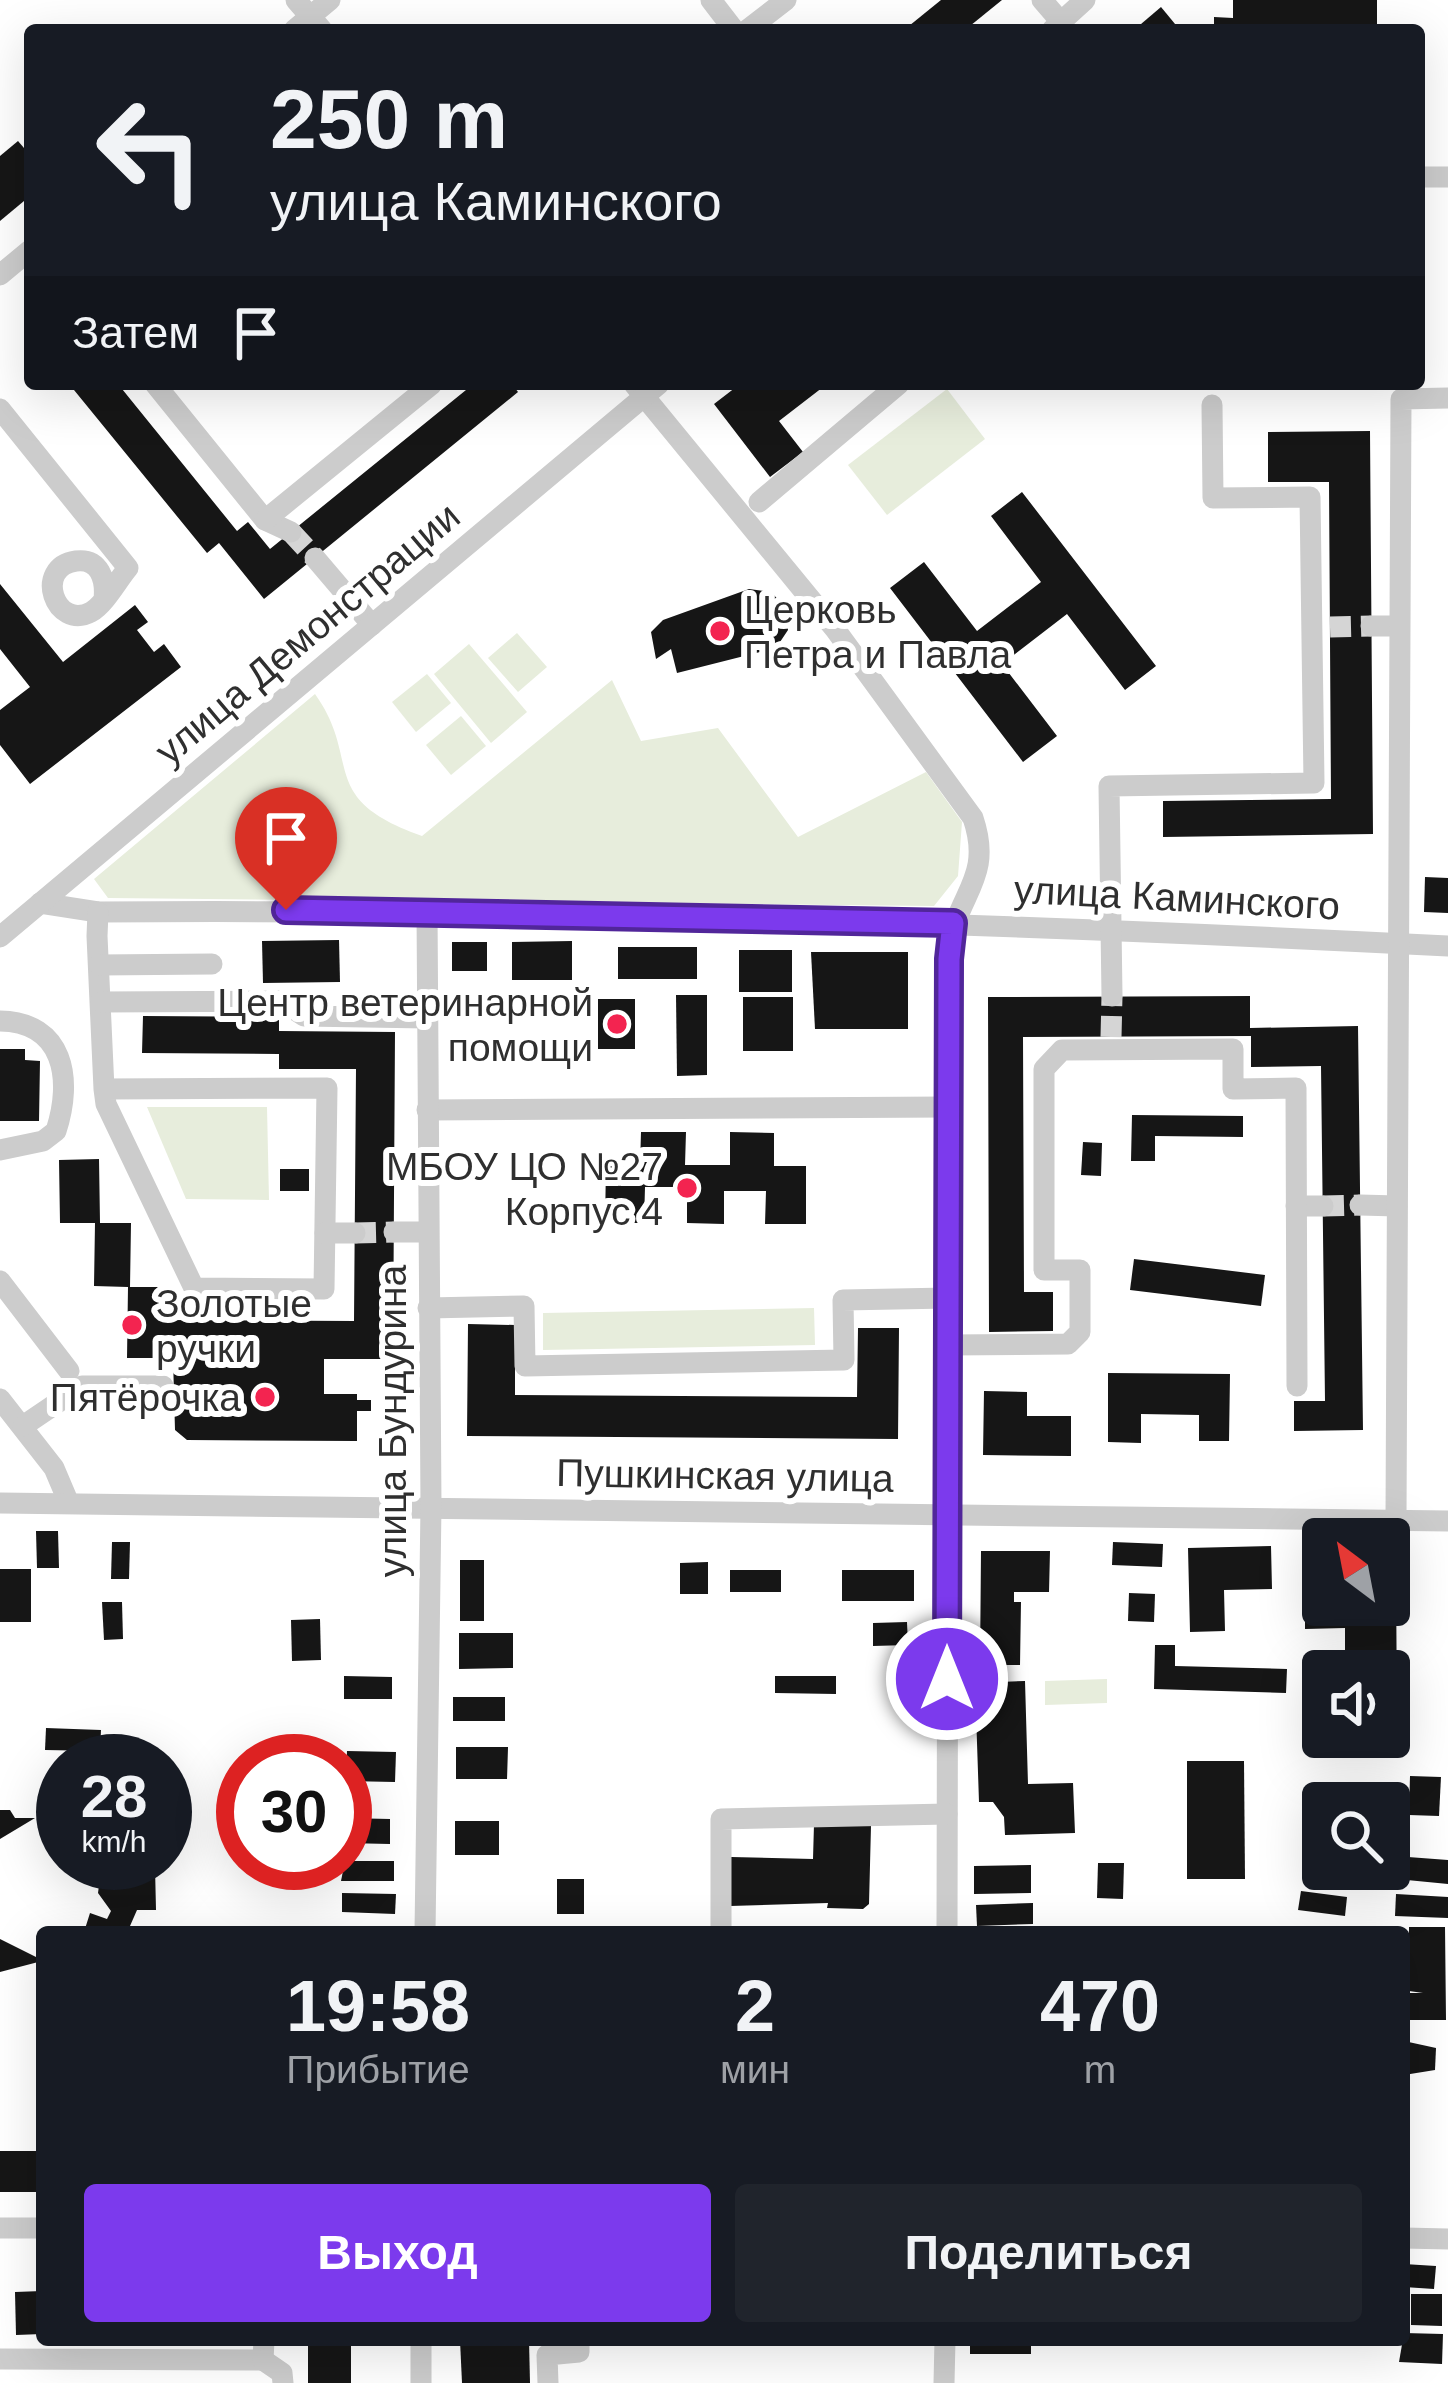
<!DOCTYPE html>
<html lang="ru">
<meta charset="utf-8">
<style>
:root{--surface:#171b24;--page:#20242c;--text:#f1f3f6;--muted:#9ea1a6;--accent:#7c3aed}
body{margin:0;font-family:Helvetica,sans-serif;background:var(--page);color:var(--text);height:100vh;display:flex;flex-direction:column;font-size:45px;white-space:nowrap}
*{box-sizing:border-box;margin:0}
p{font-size:39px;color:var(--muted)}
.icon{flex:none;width:66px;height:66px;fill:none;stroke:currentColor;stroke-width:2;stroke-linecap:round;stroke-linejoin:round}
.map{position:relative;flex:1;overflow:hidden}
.side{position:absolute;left:36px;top:1926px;width:1374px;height:420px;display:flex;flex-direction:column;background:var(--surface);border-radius:12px;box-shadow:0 12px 48px #0002}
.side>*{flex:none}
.guide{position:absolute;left:24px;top:24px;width:1401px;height:366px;border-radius:12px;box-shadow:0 12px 48px #0002;background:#171b24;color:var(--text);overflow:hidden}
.needle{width:78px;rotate:328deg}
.tools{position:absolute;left:1302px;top:1518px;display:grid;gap:24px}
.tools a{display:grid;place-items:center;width:108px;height:108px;border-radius:12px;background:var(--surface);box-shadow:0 12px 48px #0002;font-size:60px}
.speed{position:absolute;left:36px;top:1734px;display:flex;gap:24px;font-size:60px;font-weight:700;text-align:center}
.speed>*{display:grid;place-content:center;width:156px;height:156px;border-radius:50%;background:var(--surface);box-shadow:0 12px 48px #0002;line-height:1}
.speed small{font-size:30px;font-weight:400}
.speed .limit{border:18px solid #d22;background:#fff;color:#111}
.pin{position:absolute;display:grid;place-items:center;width:102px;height:102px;color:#fff;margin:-123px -51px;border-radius:50% 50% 50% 0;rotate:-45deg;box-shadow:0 0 12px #0007}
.pin .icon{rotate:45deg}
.me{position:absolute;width:132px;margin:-66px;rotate:0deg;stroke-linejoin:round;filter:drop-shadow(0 0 9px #0008)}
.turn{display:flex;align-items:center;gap:42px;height:252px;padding:0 48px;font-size:54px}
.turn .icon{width:156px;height:156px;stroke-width:2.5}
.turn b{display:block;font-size:84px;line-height:102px}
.then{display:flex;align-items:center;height:114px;padding:0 48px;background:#0003;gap:24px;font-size:45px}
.eta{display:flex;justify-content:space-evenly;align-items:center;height:204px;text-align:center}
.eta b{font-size:72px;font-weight:700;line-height:84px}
.button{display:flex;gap:24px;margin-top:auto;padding:24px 48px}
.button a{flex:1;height:138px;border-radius:12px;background:var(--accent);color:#fff;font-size:48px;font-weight:700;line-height:138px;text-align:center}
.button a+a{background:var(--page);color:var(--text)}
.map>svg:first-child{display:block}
.green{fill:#e7eddc}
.building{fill:#161616}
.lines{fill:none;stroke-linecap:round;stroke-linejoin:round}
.minor-tunnel{stroke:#d5d5d5;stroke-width:21;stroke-dasharray:21 10;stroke-linecap:butt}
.minor{stroke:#ccc;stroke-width:21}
.route-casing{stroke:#51269a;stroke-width:30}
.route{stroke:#7c3aed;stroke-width:21}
.poi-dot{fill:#f32450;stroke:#fff;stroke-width:4.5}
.labels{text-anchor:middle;stroke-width:12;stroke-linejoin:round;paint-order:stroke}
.poi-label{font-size:39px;fill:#2f2f2f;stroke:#fff;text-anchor:end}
.street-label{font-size:39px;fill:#2f2f2f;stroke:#fff}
</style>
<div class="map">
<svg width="1448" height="2383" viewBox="0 0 1448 2383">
<rect width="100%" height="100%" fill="#fff"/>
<g class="green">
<polygon points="947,389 985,439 887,515 848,465"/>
<polygon points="517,633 547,667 518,692 488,658"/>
<polygon points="469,644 527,712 491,743 434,674"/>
<polygon points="427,674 451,703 416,732 392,702"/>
<path d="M612,680L641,741L718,728L798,837L926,772L962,822L958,876L934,906L108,898L94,879L315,694C363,761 315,798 422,836Z"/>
<polygon points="461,716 486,746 451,775 426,745"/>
<polygon points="147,1107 267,1107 269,1200 186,1199"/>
<polygon points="814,1308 815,1345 543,1350 543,1313"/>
<polygon points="1107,1679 1107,1703 1045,1705 1045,1681"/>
</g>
<g class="building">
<polygon points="941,0 1002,0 965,30 904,30"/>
<polygon points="1233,0 1377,0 1377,30 1214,30 1214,17 1233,18"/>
<polygon points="1161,7 1180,30 1134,30"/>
<polygon points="18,141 30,155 30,196 0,221 0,156"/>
<polygon points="81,384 118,384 237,531 248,522 270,549 466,390 461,384 512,384 518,392 264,599 219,543 207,553 74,390"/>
<polygon points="740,384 827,384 779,421 803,452 770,477 714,404"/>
<polygon points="1370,431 1373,834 1163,837 1163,801 1331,799 1329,482 1268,482 1268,432"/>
<polygon points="1022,492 1156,666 1125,690 1067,614 1002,664 1057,736 1023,762 890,588 924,562 977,631 1041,582 991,516"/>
<polygon points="0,584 63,662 135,605 148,622 137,630 154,652 164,644 181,667 30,784 0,745 0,710 30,687 0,649"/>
<polygon points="749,589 771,592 786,608 788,630 776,648 677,673 671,649 656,659 651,632 663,620"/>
<polygon points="1425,877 1448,878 1448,913 1424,912"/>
<polygon points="339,940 340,982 263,983 262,941"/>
<polygon points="572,941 572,980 512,980 512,942"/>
<rect x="452" y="942" width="35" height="29"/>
<rect x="618" y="947" width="79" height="32"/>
<rect x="739" y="950" width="53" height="42"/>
<polygon points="811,952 908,952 908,1029 815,1029"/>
<polygon points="676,995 707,995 707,1075 677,1076"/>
<polygon points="1250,996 1250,1028 1358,1026 1363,1430 1294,1431 1294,1401 1325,1401 1321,1066 1251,1067 1251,1036 1023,1037 1024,1292 1053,1292 1053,1331 989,1332 988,997"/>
<rect x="743" y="997" width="50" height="54"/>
<rect x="598" y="999" width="37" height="50"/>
<polygon points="143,1016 279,1017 279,1031 395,1032 393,1359 324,1359 324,1394 357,1394 357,1400 371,1400 371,1411 357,1411 357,1441 187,1440 175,1430 173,1358 127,1358 128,1287 94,1286 95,1223 60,1223 59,1160 99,1159 100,1223 131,1223 130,1287 168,1287 168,1320 354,1321 356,1069 279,1069 279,1054 142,1053"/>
<polygon points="0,1049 25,1049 25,1060 40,1061 39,1121 0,1121"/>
<polygon points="1132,1115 1243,1116 1243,1137 1155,1136 1155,1161 1131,1161"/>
<polygon points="641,1132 686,1132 685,1165 730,1165 730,1132 774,1133 774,1166 806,1166 806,1224 765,1224 766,1191 724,1191 724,1224 687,1223 687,1187 645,1187 644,1223 605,1223 606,1165 640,1166"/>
<polygon points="1083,1142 1102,1143 1101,1176 1081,1175"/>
<rect x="280" y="1169" width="29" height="22"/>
<polygon points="1134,1259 1265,1275 1261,1306 1130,1290"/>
<polygon points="468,1324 515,1325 515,1395 857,1397 858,1328 899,1328 898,1439 467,1436"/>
<polygon points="1108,1373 1230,1374 1229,1441 1199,1441 1199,1415 1141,1414 1141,1443 1108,1442"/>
<polygon points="984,1391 1027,1392 1027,1416 1071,1416 1071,1456 983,1455"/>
<polygon points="36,1531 58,1531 59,1568 37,1568"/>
<polygon points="112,1542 130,1542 129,1579 111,1579"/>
<polygon points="1113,1542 1163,1544 1162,1567 1112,1565"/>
<polygon points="1271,1546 1272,1589 1224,1590 1225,1631 1190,1632 1188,1548"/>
<polygon points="981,1551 1050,1551 1049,1592 1014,1592 1014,1602 1021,1602 1020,1665 980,1665"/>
<rect x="460" y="1560" width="24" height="61"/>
<polygon points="708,1562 708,1594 680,1594 680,1563"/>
<rect x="0" y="1569" width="31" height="53"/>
<rect x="730" y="1570" width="51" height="22"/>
<rect x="842" y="1570" width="72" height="31"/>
<polygon points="1396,1570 1397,1723 1389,1724 1389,1671 1345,1671 1345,1628 1305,1629 1305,1600 1314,1599 1313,1571 1323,1571 1323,1605 1389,1605 1389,1571"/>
<polygon points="1129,1593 1155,1594 1154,1622 1128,1621"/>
<polygon points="102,1602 122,1602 123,1639 104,1640"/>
<polygon points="320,1619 321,1660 292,1661 291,1620"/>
<polygon points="907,1622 908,1645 873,1646 873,1623"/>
<polygon points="459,1633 513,1633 513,1668 459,1669"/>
<polygon points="1155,1645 1175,1645 1175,1666 1287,1669 1286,1693 1154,1689"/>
<polygon points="344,1676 392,1677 392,1699 344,1699"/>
<polygon points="775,1676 836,1676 836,1694 775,1693"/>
<polygon points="1025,1681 1028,1784 1073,1783 1075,1833 1005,1835 1004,1817 993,1802 979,1802 975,1683"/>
<rect x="453" y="1697" width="52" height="24"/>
<polygon points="46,1728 101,1730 100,1751 45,1750"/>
<polygon points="456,1747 508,1747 507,1779 456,1779"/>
<polygon points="347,1751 396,1752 395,1782 346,1781"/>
<polygon points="1187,1761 1244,1761 1245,1879 1187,1879"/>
<polygon points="1410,1776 1441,1777 1439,1816 1409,1815"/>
<polygon points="0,1810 10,1810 15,1818 35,1818 0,1839"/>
<polygon points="345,1818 390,1819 390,1844 345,1843"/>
<rect x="455" y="1821" width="44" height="34"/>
<polygon points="814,1824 871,1826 869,1904 863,1909 827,1908 828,1903 730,1906 731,1857 813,1859"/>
<polygon points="1408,1857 1448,1860 1448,1884 1407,1880"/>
<polygon points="345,1861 394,1861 394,1881 341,1881"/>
<polygon points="107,1863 155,1867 156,1910 137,1910 130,1926 135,1932 84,1932 90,1913 107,1919 111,1911 98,1893 100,1878 111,1868"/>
<polygon points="1098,1863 1124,1863 1123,1899 1097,1898"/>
<polygon points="1031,1865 1031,1893 974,1894 974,1866"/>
<rect x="557" y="1879" width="27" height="35"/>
<polygon points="1301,1891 1347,1897 1345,1916 1298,1910"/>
<polygon points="342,1893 396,1894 395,1914 342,1912"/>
<polygon points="1396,1894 1448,1897 1448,1918 1395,1916"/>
<polygon points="1033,1903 1033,1924 977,1926 976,1905"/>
<polygon points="1409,1927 1445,1927 1446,2020 1404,2020 1404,1993 1423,1993 1409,1991"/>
<polygon points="0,1939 42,1960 42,1961 0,1972"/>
<polygon points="1404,2041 1436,2048 1435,2070 1404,2075"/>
<rect x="0" y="2151" width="42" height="41"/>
<polygon points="1404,2264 1436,2266 1434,2289 1404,2287"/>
<polygon points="42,2291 42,2334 16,2335 15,2292"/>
<polygon points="1411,2294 1442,2294 1442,2326 1411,2325"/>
<polygon points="1404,2333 1443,2334 1442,2364 1399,2362"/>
<rect x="308" y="2340" width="43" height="43"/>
<polygon points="460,2340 529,2340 530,2383 462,2383"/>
<rect x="970" y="2340" width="61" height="14"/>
</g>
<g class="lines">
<g class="minor-tunnel">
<polyline points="291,532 315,558"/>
<polyline points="1330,627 1371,626"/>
<polyline points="1111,1037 1112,996"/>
<polyline points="1323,1206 1360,1205"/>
<polyline points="355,1233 394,1232"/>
</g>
<g class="minor">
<polyline points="296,0 322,30"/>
<polyline points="711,0 734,30"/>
<polyline points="1042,0 1061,22"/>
<polyline points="294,30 330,0"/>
<polyline points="747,30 786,0"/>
<polyline points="1052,30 1085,0"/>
<polyline points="1419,177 1448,177"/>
<polyline points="0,275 30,250"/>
<polyline points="155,384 265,520 291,532"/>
<path d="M634,384L835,629L973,818C993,877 959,892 949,946L947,1932"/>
<path d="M0,409L128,568C117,581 105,604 91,612C55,631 33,567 76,561C100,558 106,580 104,599"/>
<polyline points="759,502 899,384"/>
<polyline points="265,520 432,384"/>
<polyline points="315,558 372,625"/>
<polyline points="1371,626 1399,626"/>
<path d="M40,903L98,912C549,909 998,923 1448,946"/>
<polyline points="98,912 97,936 104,1089 106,1104 194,1288 324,1289 327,1088 104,1089"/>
<polyline points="0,937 659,384"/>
<polyline points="99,965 212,964"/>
<polyline points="1112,996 1109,786 1314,783 1310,497 1213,498 1212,405"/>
<polyline points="101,1002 281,1001 304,1016 427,1018"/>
<path d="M0,1021C64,1022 73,1079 56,1131L43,1141L0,1150"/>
<polyline points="427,1110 948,1107"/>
<polyline points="1360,1205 1397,1206"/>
<polyline points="1296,1206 1323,1206"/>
<polyline points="394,1232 426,1232"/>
<polyline points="325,1233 355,1233"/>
<polyline points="0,1281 69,1371"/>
<polyline points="428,1308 524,1306 525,1366 844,1360 843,1300 948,1298"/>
<polyline points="948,1345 1068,1344 1080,1332 1080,1270 1044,1270 1044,1069 1062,1050 1233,1049 1233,1089 1296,1088 1297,1386"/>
<polyline points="0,1399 54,1468 68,1501"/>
<polyline points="23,1426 82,1386 163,1386"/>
<polyline points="0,1503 1448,1521"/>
<polyline points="1396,1520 1401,399 1448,398"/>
<polyline points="721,1927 721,1819 947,1814"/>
<polyline points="425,1932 431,1506 427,910"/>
<polyline points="0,2228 42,2228"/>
<polyline points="1404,2238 1448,2239"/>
<polyline points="0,2359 263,2360 264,2340"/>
<polyline points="263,2360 282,2373 283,2383"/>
<polyline points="421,2383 421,2340"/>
<polyline points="548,2383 547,2355 579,2352 579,2340"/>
<polyline points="944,2383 945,2340"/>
</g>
</g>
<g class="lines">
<g class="route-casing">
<polyline id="route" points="286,910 953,923 949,959 947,1679"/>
</g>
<use href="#route" class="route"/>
</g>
<g class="poi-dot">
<circle cx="720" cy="631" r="12"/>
<circle cx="617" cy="1024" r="12"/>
<circle cx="687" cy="1188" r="12"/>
<circle cx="132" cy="1325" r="12"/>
<circle cx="265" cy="1397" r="12"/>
</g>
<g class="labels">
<g class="poi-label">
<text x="744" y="623" text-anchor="start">Церковь<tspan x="744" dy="45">Петра и Павла</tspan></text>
<text x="593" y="1016">Центр ветеринарной<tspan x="593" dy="45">помощи</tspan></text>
<text x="663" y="1180">МБОУ ЦО №27<tspan x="663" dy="45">Корпус 4</tspan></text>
<text x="156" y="1317" text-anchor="start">Золотые<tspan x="156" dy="45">ручки</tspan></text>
<text x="241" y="1411">Пятёрочка</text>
</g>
<g class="street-label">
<text transform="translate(307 633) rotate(-40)" y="14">улица Демонстрации</text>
<text transform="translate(1177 897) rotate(3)" y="14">улица Каминского</text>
<text transform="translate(392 1421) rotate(-90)" y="14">улица Бундурина</text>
<text transform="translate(725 1475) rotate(1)" y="14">Пушкинская улица</text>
</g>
</g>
</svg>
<div class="tools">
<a><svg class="needle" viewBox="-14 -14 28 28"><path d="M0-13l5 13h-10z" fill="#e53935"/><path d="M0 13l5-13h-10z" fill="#9ea1a6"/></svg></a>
<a><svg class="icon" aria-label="sound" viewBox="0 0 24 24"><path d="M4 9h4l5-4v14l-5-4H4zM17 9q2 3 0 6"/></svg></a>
<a><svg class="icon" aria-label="search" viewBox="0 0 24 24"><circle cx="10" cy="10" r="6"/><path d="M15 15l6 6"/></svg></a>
</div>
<div class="speed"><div>28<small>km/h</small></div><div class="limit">30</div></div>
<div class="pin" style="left:286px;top:910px;background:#d93025"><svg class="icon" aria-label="arrive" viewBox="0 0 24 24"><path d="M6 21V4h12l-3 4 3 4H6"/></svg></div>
<svg class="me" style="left:947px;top:1679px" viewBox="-20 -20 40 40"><circle r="17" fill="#7c3aed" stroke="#fff" stroke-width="3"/><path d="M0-11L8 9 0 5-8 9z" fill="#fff"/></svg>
<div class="guide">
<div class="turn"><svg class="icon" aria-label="left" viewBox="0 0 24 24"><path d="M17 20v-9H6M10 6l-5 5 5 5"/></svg><div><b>250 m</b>улица Каминского</div></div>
<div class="then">Затем<svg class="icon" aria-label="arrive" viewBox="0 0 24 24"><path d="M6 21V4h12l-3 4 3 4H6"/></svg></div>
</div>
<section class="side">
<div class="eta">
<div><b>19:58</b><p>Прибытие</p></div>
<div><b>2</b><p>мин</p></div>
<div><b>470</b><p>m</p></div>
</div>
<div class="button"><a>Выход</a><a>Поделиться</a></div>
</section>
</div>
